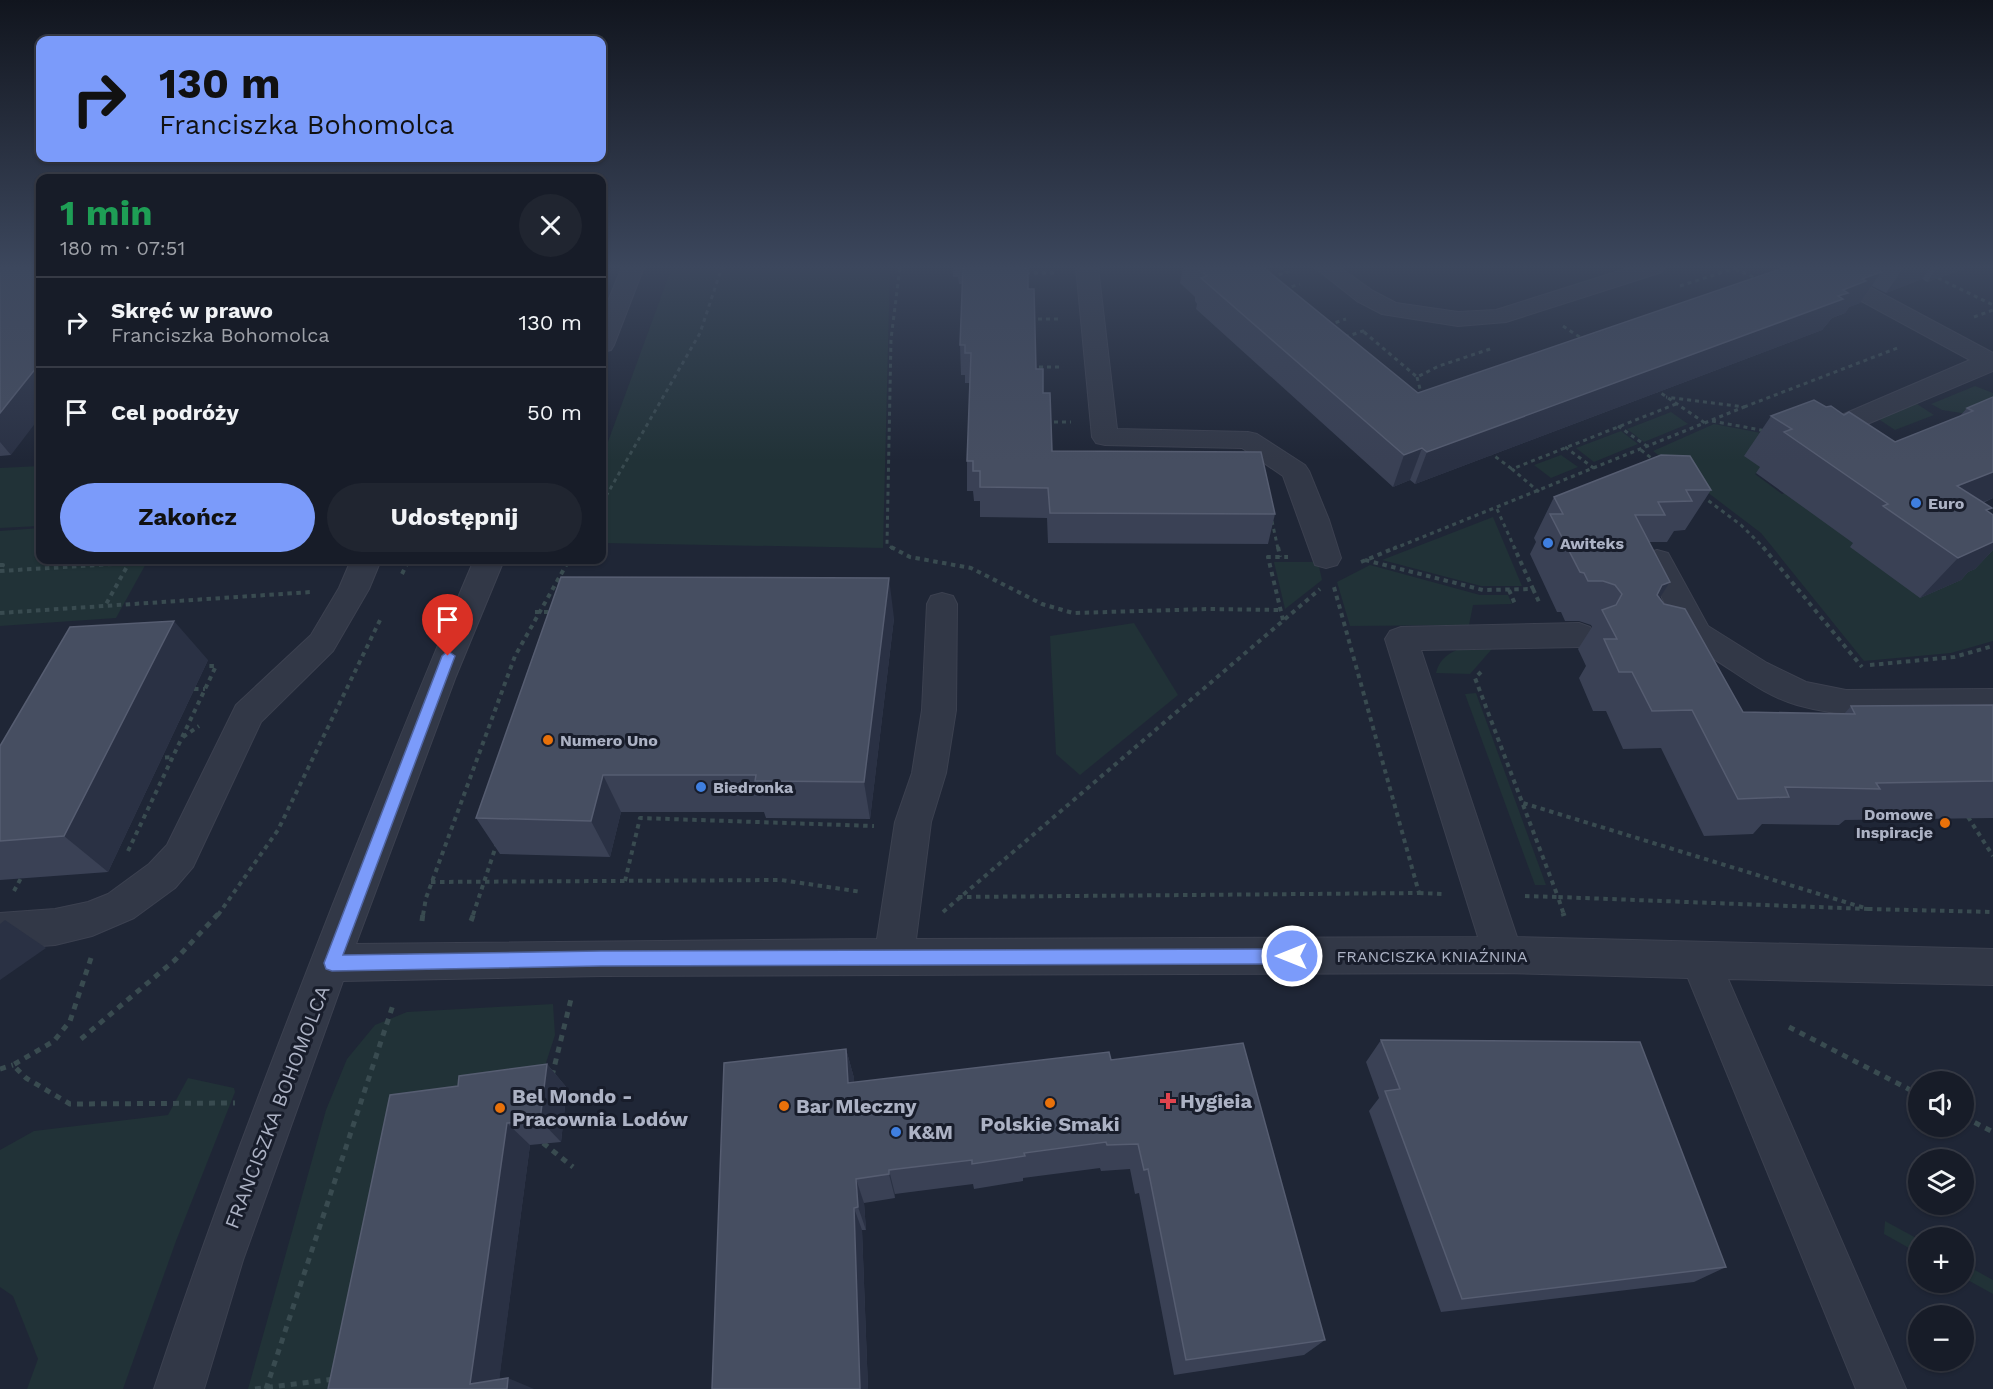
<!DOCTYPE html>
<html lang="pl">
<meta charset="utf-8">
<style>
:root{--surface:#171c28;--page:#202530;--text:#f1f3f6;--muted:#9ea1a8;--line:#363a45;--accent:#7b9bfa}
body{margin:0;font-family:"Work Sans",sans-serif;background:var(--page);color:var(--text);height:100vh;display:flex;flex-direction:column;font-size:22px;white-space:nowrap}
*{box-sizing:border-box;margin:0}
p{font-size:20px;color:var(--muted)}
.icon{flex:none;width:33px;height:33px;fill:none;stroke:currentColor;stroke-width:2;stroke-linecap:round;stroke-linejoin:round}
.map{position:relative;flex:1;overflow:hidden}
.details{position:absolute;left:36px;top:174px;width:570px;height:390px;display:flex;flex-direction:column;background:var(--surface);border-radius:12px;box-shadow:0 2px 4px #0004,0 0 0 2px var(--line)}
.details>*{flex:none}
.banner{position:absolute;left:36px;top:36px;width:570px;height:126px;border-radius:12px;box-shadow:0 2px 4px #0004,0 0 0 2px var(--line);background:#7b9bfa;color:#111;overflow:hidden}
.tools{position:absolute;left:1908px;top:1071px;display:grid;gap:12px}
.tools a{display:grid;place-items:center;width:66px;height:66px;border-radius:50%;background:var(--surface);box-shadow:0 2px 4px #0004,0 0 0 2px var(--line);font-size:30px}
.pin{position:absolute;display:grid;place-items:center;width:51px;height:51px;color:#fff;margin:-62px -26px;border-radius:50% 50% 50% 0;rotate:-45deg;box-shadow:0 0 6px #0007}
.pin .icon{rotate:45deg}
.me{position:absolute;width:66px;margin:-33px;rotate:270deg;stroke-linejoin:round;filter:drop-shadow(0 0 4px #0008)}
.turn{display:flex;align-items:center;gap:21px;height:126px;padding:0 24px;font-size:27px}
.turn .icon{width:78px;height:78px;stroke-width:2.5}
.turn b{display:block;font-size:42px;line-height:51px}
.round{display:grid;place-items:center;flex:none;width:63px;height:63px;border-radius:32px;background:var(--page)}
.overview{display:flex;align-items:center;justify-content:space-between;height:102px;padding:0 24px}
h1{font-size:36px;font-weight:700;line-height:45px;color:#1e9e55}
.primary-button{display:flex;gap:12px;margin-top:auto;padding:12px 24px}
.primary-button a{flex:1;height:69px;border-radius:36px;background:var(--accent);color:#111;font-size:24px;font-weight:700;line-height:69px;text-align:center}
.primary-button a+a{background:var(--page);color:var(--text)}
ul{padding:0;list-style:none}
li{display:flex;align-items:center;gap:18px;height:90px;padding:0 24px;border-top:2px solid var(--line)}
li div{flex:1}
li b{display:block;font-size:22px}
li em{font-style:normal}
.map>svg:first-child{display:block}
.green{fill:#213237}
.lines{fill:none;stroke-linecap:round;stroke-linejoin:round}
.minor-casing{stroke:#3c4150;stroke-width:2}
.path-far2{stroke:#394b50;stroke-width:3;stroke-dasharray:4 4;stroke-linecap:butt}
.path-far1{stroke:#394b50;stroke-width:4;stroke-dasharray:4.5 4.5;stroke-linecap:butt}
.path{stroke:#394b50;stroke-width:5;stroke-dasharray:6 6;stroke-linecap:butt}
.minor{fill:#323847;fill-rule:evenodd}
.wall{fill:#3a4155}
.shaded-wall{fill:#2a3144}
.building{fill:#464e61;stroke:#565d71;stroke-width:1.5}
.route{fill:#7b9bfa;stroke:#5065a2;stroke-width:1.5}
.shop-dot{fill:#3f7fe0;stroke:#181d2b;stroke-width:2}
.food-dot{fill:#e8710a;stroke:#181d2b;stroke-width:2}
.health-dot{fill:#e0444e;stroke:#181d2b;stroke-width:2}
.labels{text-anchor:middle;stroke-width:6;stroke-linejoin:round;paint-order:stroke}
.poi-label{font-size:16px;font-weight:bold;fill:#acb2c4;stroke:#181d2b;text-anchor:start}
.street-label{font-size:16px;fill:#acb2c4;stroke:#181d2b}
.near-poi-label{font-size:20px;font-weight:bold;fill:#acb2c4;stroke:#181d2b;text-anchor:start}
.near-street-label{font-size:20px;fill:#acb2c4;stroke:#181d2b}
</style>
<div class="map">
<svg width="1993" height="1389" viewBox="0 0 1993 1389">
<rect width="100%" height="100%" fill="#1f2636"/>
<g class="green">
<polygon points="672,267 890,267 883,548 602,543 602,458"/>
<polygon points="1975,386 1993,393 1993,418 1942,410 1931,404"/>
<polygon points="1917,404 1934,415 1895,430 1877,418"/>
<polygon points="1671,412 1688,424 1644,442 1627,429"/>
<polygon points="1714,424 1777,436 1764,470 1755,474 1782,494 1789,491 1957,577 1993,550 1993,641 1951,653 1864,661 1761,533 1653,451"/>
<polygon points="1621,431 1638,444 1594,462 1576,448"/>
<polygon points="1561,455 1578,467 1551,478 1534,465"/>
<polygon points="40,466 40,526 0,528 0,468"/>
<polygon points="1493,517 1522,586 1481,586 1382,560"/>
<polygon points="40,528 40,560 148,560 116,618 0,626 0,531"/>
<polygon points="1274,562 1318,562 1322,580 1285,609"/>
<polygon points="1370,565 1480,595 1508,595 1512,604 1473,605 1469,625 1350,626 1337,582"/>
<polygon points="1134,623 1178,695 1080,775 1056,754 1050,636"/>
<path d="M1498,642L1470,674L1436,673C1443,645 1475,646 1498,642Z"/>
<polygon points="1476,693 1546,885 1535,885 1465,694"/>
<polygon points="553,1004 555,1035 545,1066 399,1100 339,1389 248,1389 326,1110 347,1059 375,1025 407,1012"/>
<polygon points="188,1078 234,1088 235,1092 176,1241 123,1389 27,1389 38,1359 13,1296 0,1287 0,1150 34,1131 168,1115"/>
<polygon points="1885,1221 1918,1239 1918,1253 1884,1234"/>
<polygon points="1964,1264 1993,1280 1993,1294 1964,1278"/>
</g>
<g class="lines">
<g class="minor-casing">
<g id="minor">
<polygon points="622,267 644,267 614,345 611,350 602,352 602,316"/>
<polygon points="1076,267 1098,267 1117,429 1248,432 1257,434 1305,465 1309,471 1329,520 1341,558 1337,565 1326,568 1315,565 1283,476 1242,448 1105,445 1096,443 1092,437"/>
<polygon points="1314,267 1339,267 1373,291 1396,303 1458,312 1496,310 1632,267 1665,267 1662,272 1506,322 1458,326 1382,314 1357,301"/>
<polygon points="1805,267 1832,267 1993,353 1993,371 1827,441 1818,443 1809,441 1805,435 1809,429 1970,360 1808,272"/>
<path d="M1657,550L1668,553L1708,626L1767,663L1806,682L1846,690L1993,689V715C1928,715 1860,723 1797,705C1758,694 1729,665 1693,647C1680,641 1659,647 1644,642L1639,634L1644,626L1655,622H1675L1642,560L1646,553Z"/>
<polygon points="351,560 381,560 369,589 333,651 261,722 193,867 175,888 134,918 92,936 55,945 0,949 0,913 55,909 88,902 108,894 149,864 167,845 236,705 311,635 339,588"/>
<path d="M474,560H504L456,676L356,944L877,939L895,822L912,773L922,710L927,604L931,596L942,593L953,596L957,604L956,710L946,773L931,822L916,939L1478,937L1385,639L1390,631L1401,627L1579,623L1590,627L1595,635L1590,643L1579,647L1421,650L1517,937L1993,949V985L1728,979L1906,1389H1856L1688,978L1503,973L601,976L343,981L243,1260L204,1389H154C208,1225 270,1065 333,904C379,789 425,674 474,560Z"/>
</g>
</g>
<g class="path-far2">
<polyline points="1735,269 1758,279"/>
<polyline points="1026,273 1055,273"/>
<polyline points="1271,277 1288,272 1281,267"/>
<polyline points="1938,278 1993,305"/>
<polyline points="1680,286 1739,267"/>
<polyline points="1284,289 1300,284"/>
<polyline points="1974,317 1993,310"/>
<polyline points="1038,319 1059,319"/>
<polyline points="1328,325 1346,319"/>
<polyline points="1563,326 1584,340"/>
<polyline points="1364,332 1417,377 1439,366 1493,348"/>
<polyline points="1345,337 1363,331 1360,329"/>
<polyline points="1039,367 1063,367"/>
<polyline points="1417,377 1422,397"/>
<polyline points="1655,389 1705,423"/>
<polyline points="1744,407 1900,347"/>
<polyline points="1712,421 1766,431"/>
<polyline points="1054,422 1071,422"/>
<polyline points="1618,426 1648,447"/>
<polyline points="1565,447 1595,469"/>
<polyline points="1641,450 1655,461"/>
<polyline points="1489,452 1512,469"/>
<polyline points="1539,492 1512,469 1676,404"/>
<polyline points="1702,496 1741,525 1765,549"/>
<polyline points="602,503 700,333 722,267"/>
<polyline points="1497,509 1515,549"/>
<polyline points="1272,521 1278,549"/>
<polyline points="893,549 887,544 891,339 900,267"/>
<polyline points="1393,549 1744,407 1666,397"/>
</g>
<g class="path-far1">
<polyline points="891,547 910,557 971,568 1042,604 1073,613 1209,609 1280,610"/>
<polyline points="1278,547 1280,557"/>
<polyline points="1763,547 1862,667"/>
<polyline points="1365,560 1483,590 1533,589 1514,547"/>
<polyline points="1361,562 1397,547"/>
<polyline points="0,565 3,565 0,569"/>
<polyline points="0,571 129,563 105,606"/>
<polyline points="402,574 409,560"/>
<polyline points="1533,589 1539,602"/>
<polyline points="1509,590 1515,604"/>
<polyline points="535,612 553,612"/>
<polyline points="0,613 311,592"/>
<polyline points="1283,620 1268,557 1288,557"/>
<polyline points="1870,665 1954,657 1993,646"/>
<polyline points="1481,672 1475,678 1558,897 1868,909 1523,803"/>
<polyline points="194,689 205,689"/>
<polyline points="183,737 199,726"/>
<polyline points="156,758 173,757"/>
<polyline points="1968,817 1993,856"/>
<polyline points="128,851 216,666 205,666"/>
<polyline points="625,881 640,818 874,826"/>
<polyline points="431,882 781,880 862,892"/>
<polyline points="14,891 21,878"/>
<polyline points="1419,893 1443,894"/>
<polyline points="1525,896 1558,897 1564,915"/>
<polyline points="958,897 1419,893 1334,587"/>
<polyline points="1868,909 1993,912"/>
<polyline points="943,912 1320,589"/>
<polyline points="218,915 278,830 381,618"/>
<polyline points="423,915 426,898 515,656 569,560"/>
<polyline points="473,915 497,843"/>
</g>
<g class="path">
<polyline points="1563,913 1564,916"/>
<polyline points="422,921 423,913"/>
<polyline points="471,921 474,913"/>
<polyline points="91,958 70,1021 54,1041 13,1065 26,1078 70,1104 235,1103"/>
<polyline points="1789,1027 1918,1094"/>
<polyline points="81,1039 175,960 219,913"/>
<polyline points="0,1069 13,1065"/>
<polyline points="552,1076 571,999"/>
<polyline points="1964,1117 1993,1132"/>
<polyline points="543,1143 573,1167"/>
<polyline points="255,1389 335,1379"/>
<polyline points="266,1389 394,1002"/>
</g>
<use href="#minor" class="minor"/>
</g>
<g class="wall">
<polygon points="0,267 11,455 0,456"/>
<polygon points="953,267 1024,267 1028,289 1036,369 1043,393 1052,451 1275,514 1268,544 1048,543 1047,518 980,517 980,501 974,501 973,491 967,491 967,461 970,383 965,383 965,375 961,375 960,345 963,284 959,284 958,277 953,277"/>
<polygon points="1183,267 1263,267 1418,393 1786,267 1970,267 1927,282 1922,279 1886,293 1872,286 1860,303 1849,307 1845,313 1832,318 1822,330 1415,484 1410,480 1393,487 1196,309 1197,304 1195,301 1195,297 1180,283"/>
<polygon points="1993,397 1993,498 1983,503 1988,512 1993,515 1993,550 1975,569 1968,572 1961,580 1920,598 1850,547 1853,543 1756,473 1760,467 1744,456 1771,416 1826,407 1844,415 1895,442 1960,416 1967,408"/>
<polygon points="1661,455 1711,490 1685,530 1674,531 1667,542 1649,542 1670,582 1659,598 1743,712 1844,714 1851,706 1993,705 1993,818 1845,820 1839,825 1762,824 1753,834 1704,836 1661,748 1623,749 1606,711 1593,711 1579,678 1586,666 1578,649 1592,627 1591,625 1579,621 1565,621 1561,612 1557,612 1530,554 1536,542 1534,538 1554,497"/>
<polygon points="894,618 870,819 766,818 764,812 621,812 610,857 500,854 476,818"/>
<polygon points="208,660 108,872 0,880 0,746"/>
<polygon points="1381,1040 1726,1267 1694,1282 1441,1312 1369,1111 1379,1098 1366,1062"/>
<polygon points="846,1049 854,1078 854,1082 1111,1060 1325,1340 1304,1355 1174,1375 1139,1193 1135,1194 1130,1169 1101,1171 1100,1168 1023,1178 1023,1181 974,1189 973,1184 895,1194 895,1198 864,1203 866,1230 862,1230 868,1389 712,1389"/>
<polygon points="547,1064 567,1088 561,1142 530,1145 499,1379 507,1389 328,1389 458,1086"/>
</g>
<g class="shaded-wall">
<polygon points="1904,267 1931,267 1922,279 1886,293"/>
<polygon points="1938,267 1970,267 1927,282"/>
<polygon points="1881,272 1860,303 1849,307 1845,313 1832,318 1822,330 1415,484 1427,452 1843,290 1862,279"/>
<polygon points="40,363 40,417 11,455 0,442 0,413"/>
<polygon points="1422,448 1410,480 1393,487 1404,455"/>
<polygon points="1993,472 1993,498 1922,526 1957,486"/>
<polygon points="1993,538 1993,550 1975,569 1968,572 1961,580 1920,598 1958,558"/>
<polygon points="889,578 894,618 870,819 864,782"/>
<polygon points="1670,582 1644,622 1662,585"/>
<polygon points="174,621 208,660 108,872 64,836"/>
<polygon points="603,775 621,812 610,857 591,821"/>
<polygon points="5,920 46,948 0,980 0,924"/>
<polygon points="846,1049 854,1078 856,1111 848,1083"/>
<polygon points="547,1064 567,1088 561,1142 540,1120"/>
<polygon points="507,1123 530,1145 498,1389 470,1384"/>
<polygon points="889,1170 895,1194 895,1198 889,1174"/>
<polygon points="856,1179 864,1203 866,1230 858,1207"/>
<polygon points="854,1208 862,1230 868,1389 860,1389"/>
<polygon points="508,1378 534,1389 507,1389"/>
</g>
<g class="building">
<polygon points="0,267 40,267 40,363 0,413"/>
<polygon points="963,267 1024,267 1024,268 1028,268 1028,289 1034,289 1036,369 1043,369 1043,393 1050,393 1052,451 1261,452 1275,514 1050,513 1048,488 980,487 980,471 973,471 973,461 967,461 971,353 965,353 965,345 960,345"/>
<polygon points="1201,267 1263,267 1418,393 1786,267 1871,267 1881,272 1862,279 1866,281 1843,290 1848,293 1838,296 1843,299 1427,452 1422,448 1404,455 1201,278 1207,276 1199,270 1204,269"/>
<polygon points="1993,397 1993,472 1957,486 1992,508 1986,510 1993,515 1993,542 1958,558 1883,506 1888,504 1784,432 1792,429 1771,416 1814,400 1826,407 1831,406 1844,415 1849,412 1895,442 1973,411 1967,408"/>
<polygon points="1661,455 1690,456 1711,490 1686,490 1692,501 1658,502 1665,515 1635,515 1670,582 1662,585 1657,595 1664,604 1685,609 1743,712 1855,714 1851,706 1993,705 1993,781 1876,783 1880,789 1785,787 1789,797 1738,799 1692,710 1652,711 1632,672 1619,672 1604,639 1617,639 1602,610 1616,605 1622,594 1615,585 1603,581 1588,581 1584,573 1580,572 1550,514 1563,514 1554,497"/>
<polygon points="561,577 889,578 864,782 755,781 756,775 603,775 591,821 476,818"/>
<polygon points="174,621 64,836 0,841 0,746 70,627"/>
<polygon points="1381,1040 1640,1042 1726,1267 1462,1299 1385,1091 1400,1089"/>
<polygon points="1243,1043 1325,1340 1186,1360 1148,1169 1144,1170 1138,1144 1107,1145 1106,1142 1024,1153 1025,1156 972,1164 972,1160 889,1170 889,1174 856,1179 858,1207 854,1208 860,1389 712,1389 724,1063 846,1049 848,1083 1109,1052 1111,1060"/>
<polygon points="547,1064 540,1120 507,1123 470,1384 508,1378 507,1389 328,1389 390,1095 458,1086 459,1076"/>
</g>
<linearGradient id="sky" x2="0" y2="1"><stop stop-color="#11151e"/><stop offset="0.58" stop-color="#3c475d"/><stop offset="1" stop-color="#3c475d" stop-opacity="0"/></linearGradient>
<rect width="1993" height="461" fill="url(#sky)"/>
<polygon class="route" points="448,651 455,656 343,955 601,951 1292,949 1297,951 1300,956 1297,962 1292,964 601,966 332,971 326,969 324,963 442,656"/>
<g class="shop-dot">
<circle cx="1916" cy="503" r="6"/>
<circle cx="1548" cy="543" r="6"/>
<circle cx="701" cy="787" r="6"/>
<circle cx="896" cy="1132" r="6"/>
</g>
<g class="food-dot">
<circle cx="548" cy="740" r="6"/>
<circle cx="1945" cy="823" r="6"/>
<circle cx="1050" cy="1103" r="6"/>
<circle cx="784" cy="1106" r="6"/>
<circle cx="500" cy="1108" r="6"/>
</g>
<path class="health-dot" d="M1165 1092h6v6h6v6h-6v6h-6v-6h-6v-6h6z"/>
<g class="labels">
<g class="poi-label">
<text x="1928" y="509">Euro</text>
<text x="1560" y="549">Awiteks</text>
<text x="560" y="746">Numero Uno</text>
<text x="713" y="793">Biedronka</text>
<text x="1933" y="820" text-anchor="end">Domowe<tspan x="1933" dy="18">Inspiracje</tspan></text>
</g>
<g class="street-label">
<text x="1432" y="962">FRANCISZKA KNIAŹNINA</text>
</g>
<g class="near-poi-label">
<text x="512" y="1103">Bel Mondo -<tspan x="512" dy="23">Pracownia Lodów</tspan></text>
<text x="1180" y="1108">Hygieia</text>
<text x="796" y="1113">Bar Mleczny</text>
<text x="1050" y="1131" text-anchor="middle">Polskie Smaki</text>
<text x="908" y="1139">K&amp;M</text>
</g>
<g class="near-street-label">
<text transform="translate(277 1107) rotate(-69)" y="7">FRANCISZKA BOHOMOLCA</text>
</g>
</g>
</svg>
<div class="tools">
<a><svg class="icon" aria-label="sound" viewBox="0 0 24 24"><path d="M4 9h4l5-4v14l-5-4H4zM17 9q2 3 0 6"/></svg></a>
<a><svg class="icon" aria-label="layers" viewBox="0 0 24 24"><path d="M12 4l9 5-9 5-9-5zM3 14l9 5 9-5"/></svg></a>
<a>+</a>
<a>−</a>
</div>
<div class="pin" style="left:448px;top:656px;background:#d93025"><svg class="icon" aria-label="arrive" viewBox="0 0 24 24"><path d="M6 21V4h12l-3 4 3 4H6"/></svg></div>
<svg class="me" style="left:1292px;top:956px" viewBox="-20 -20 40 40"><circle r="17" fill="#7b9bfa" stroke="#fff" stroke-width="3"/><path d="M0-11L8 9 0 5-8 9z" fill="#fff"/></svg>
<div class="banner">
<div class="turn"><svg class="icon" aria-label="right" viewBox="0 0 24 24"><path d="M7 20v-9h11M14 6l5 5-5 5"/></svg><div><b>130 m</b>Franciszka Bohomolca</div></div>
</div>
<section class="details">
<div class="overview"><div><h1>1 min</h1><p>180 m · 07:51</p></div><a class="round"><svg class="icon" aria-label="close" viewBox="0 0 24 24"><path d="M6 6l12 12M18 6L6 18"/></svg></a></div>
<ul>
<li><svg class="icon" aria-label="right" viewBox="0 0 24 24"><path d="M7 20v-9h11M14 6l5 5-5 5"/></svg><div><b>Skręć w prawo</b><p>Franciszka Bohomolca</p></div><em>130 m</em></li>
<li><svg class="icon" aria-label="arrive" viewBox="0 0 24 24"><path d="M6 21V4h12l-3 4 3 4H6"/></svg><div><b>Cel podróży</b></div><em>50 m</em></li>
</ul>
<div class="primary-button"><a>Zakończ</a><a>Udostępnij</a></div>
</section>
</div>
